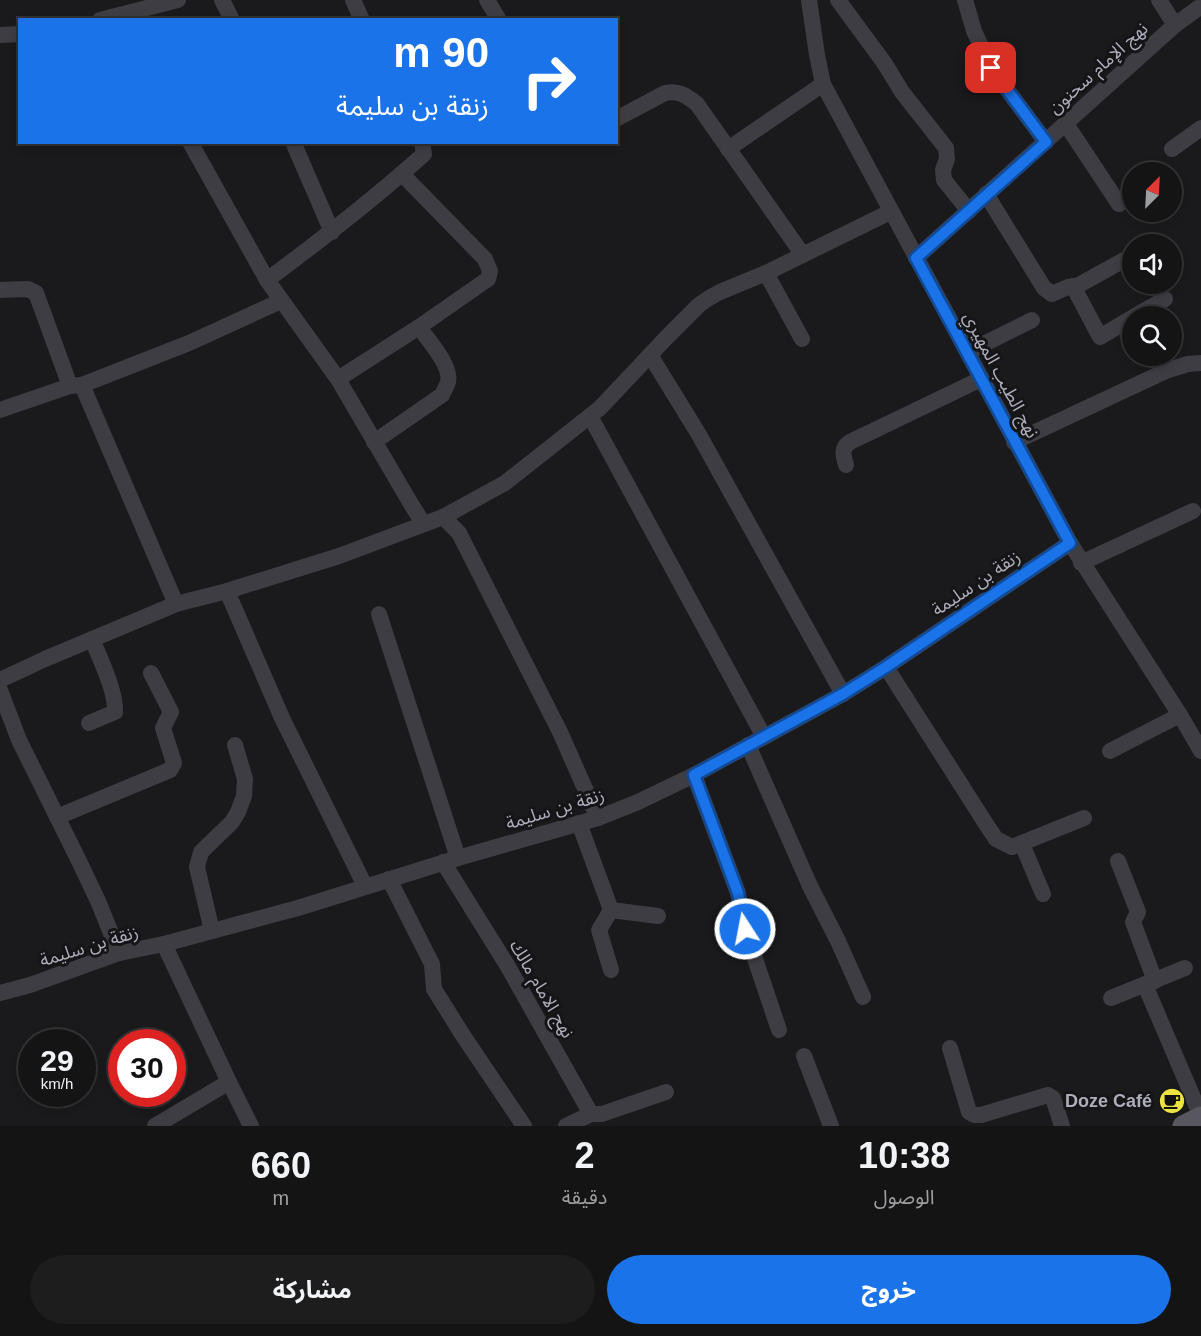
<!DOCTYPE html>
<html lang="ar">
<meta charset="utf-8">
<style>
:root{--surface:#141415;--page:#1d1d1e;--text:#f1f3f6;--muted:#9d9ea0;--line:#333334;--accent:#1a73e8}
body{margin:0;font-family:Helvetica,"Noto Sans Arabic",sans-serif;background:var(--page);color:var(--text);direction:rtl;height:100vh;display:flex;flex-direction:column;font-size:22px;white-space:nowrap}
*{box-sizing:border-box;margin:0}
p{font-size:20px;color:var(--muted)}
.icon{flex:none;width:33px;height:33px;fill:none;stroke:currentColor;stroke-width:2;stroke-linecap:round;stroke-linejoin:round}
.map{position:relative;height:1126px;overflow:hidden;direction:ltr}
.sheet{display:flex;flex-direction:column;background:var(--surface);flex:1}
.sheet>*{flex:none}
.banner{position:absolute;left:18px;top:18px;width:600px;height:126px;border-radius:0px;box-shadow:0 3px 9px #0003,0 0 0 2px var(--line);direction:rtl;background:#1a73e8;color:#fff;overflow:hidden}
.needle{width:39px;rotate:24deg}
.controls{position:absolute;left:1122px;top:162px;display:grid;gap:12px}
.controls a{display:grid;place-items:center;width:60px;height:60px;border-radius:50%;background:var(--surface);box-shadow:0 3px 9px #0003,0 0 0 2px var(--line);font-size:30px}
.speed{position:absolute;left:18px;top:1029px;display:flex;gap:12px;font-size:30px;font-weight:700;text-align:center}
.speed>*{display:grid;place-content:center;width:78px;height:78px;border-radius:50%;background:var(--surface);box-shadow:0 3px 9px #0003,0 0 0 2px var(--line);line-height:1}
.speed small{font-size:15px;font-weight:400}
.speed .limit{border:9px solid #d22;background:#fff;color:#111}
.pin{position:absolute;display:grid;place-items:center;width:51px;height:51px;color:#fff;margin:-26px;border-radius:12px;box-shadow:0 3px 9px #0006}
.me{position:absolute;width:66px;margin:-33px;rotate:349deg;stroke-linejoin:round;filter:drop-shadow(0 0 4px #0008)}
.turn{display:flex;align-items:center;gap:21px;height:126px;padding:0 30px;font-size:27px}
.turn .icon{width:78px;height:78px;stroke-width:2.5}
.turn b{display:block;font-size:42px;line-height:51px}
.eta{display:flex;justify-content:space-evenly;align-items:center;height:102px;text-align:center}
.eta b{font-size:36px;font-weight:700;line-height:42px}
.action{display:flex;gap:12px;margin-top:auto;padding:12px 30px}
.action a{flex:1;height:69px;border-radius:36px;background:var(--accent);color:#fff;font-size:24px;font-weight:700;line-height:69px;text-align:center}
.action a+a{background:var(--page);color:var(--text)}
.map>svg:first-child{display:block}
.lines{fill:none;stroke-linecap:round;stroke-linejoin:round}
.minor{stroke:#3e3d43;stroke-width:16}
.major{stroke:#585760;stroke-width:21}
.route-casing{stroke:#114b97;stroke-width:15}
.route{stroke:#1a73e8;stroke-width:10}
.labels{text-anchor:middle;stroke-width:6;stroke-linejoin:round;paint-order:stroke}
.street-label{font-size:18px;fill:#adadbb;stroke:#151517}
.poi-label{font-size:18px;font-weight:bold;fill:#adadbb;stroke:#151517;text-anchor:end}
</style>
<div class="map">
<svg width="1201" height="1126" viewBox="0 0 1201 1126">
<rect width="100%" height="100%" fill="#1a1a1c"/>
<g class="lines">
<g class="minor">
<polyline points="222,0 232,20"/>
<polyline points="353,0 362,20"/>
<polyline points="487,0 499,20"/>
<polyline points="809,0 817,55 823,84 1070,543 1180,715 1201,751"/>
<polyline points="838,0 885,64 902,92 946,148 947,159 943,170 944,180 969,211"/>
<polyline points="965,0 974,31 991,68 1046,142"/>
<polyline points="1159,0 1175,25"/>
<polyline points="100,20 178,0"/>
<polyline points="0,35 20,34"/>
<path d="M616,119L665,93C679,90 687,96 697,104L803,255"/>
<polyline points="1066,124 1119,204"/>
<polyline points="190,142 267,280 338,379 411,504 423,523"/>
<polyline points="293,142 332,232"/>
<polyline points="728,149 823,84"/>
<polyline points="1172,149 1201,128"/>
<polyline points="986,194 1044,288 1052,294 1068,287 1077,286 1124,260"/>
<polyline points="916,258 1175,25 1201,6"/>
<polyline points="766,273 802,339"/>
<path d="M267,280C321,240 374,199 424,154L422,142"/>
<polyline points="1073,286 1100,337 1132,318"/>
<polyline points="0,290 28,289 36,293 70,386"/>
<polyline points="1135,316 1165,299"/>
<polyline points="968,352 1032,320"/>
<polyline points="650,355 698,433 843,694"/>
<polyline points="338,379 419,327 488,279 490,271 485,259 402,174"/>
<polyline points="82,385 176,604"/>
<polyline points="0,410 70,386 82,385 189,343 281,301"/>
<polyline points="590,416 764,737"/>
<path d="M374,442L442,395C444,390 447,386 448,382C452,366 428,340 419,327"/>
<polyline points="1014,442 1168,370 1188,364 1201,363"/>
<path d="M846,465C843,455 841,448 850,442L981,379"/>
<polyline points="443,517 459,533 560,732 598,818"/>
<polyline points="1081,563 1193,511"/>
<polyline points="227,591 282,718 365,886"/>
<polyline points="379,614 458,858"/>
<polyline points="886,667 986,824 996,839 1012,847 1084,818"/>
<polyline points="0,680 45,659 176,604 227,591 339,556 443,517 505,483 600,408 666,338 699,305 709,298 720,292 766,273 890,212"/>
<polyline points="0,690 19,740 79,861 98,901 119,953"/>
<path d="M89,723L115,712C116,691 100,659 92,639"/>
<polyline points="748,745 810,886 838,941 863,997"/>
<polyline points="1110,751 1180,715"/>
<polyline points="694,775 738,893 745,929 779,1030"/>
<polyline points="57,817 170,770 174,763 163,728 171,712 151,673"/>
<polyline points="579,823 611,910 658,916"/>
<polyline points="1022,844 1043,894"/>
<polyline points="1118,861 1138,912 1133,922 1155,981"/>
<polyline points="443,862 507,965 591,1114 566,1126"/>
<polyline points="389,879 432,964 434,989 462,1034 524,1126"/>
<polyline points="212,931 197,867 201,852 232,822 238,812 244,796 245,779 235,745"/>
<polyline points="164,944 229,1082 251,1126"/>
<polyline points="611,970 599,930 611,910"/>
<polyline points="1145,985 1201,1116"/>
<polyline points="0,993 30,985 119,953 164,944 298,908 458,858 598,818 638,802 694,775 843,694 886,667 1070,543"/>
<polyline points="1111,998 1185,968"/>
<polyline points="950,1048 969,1112 974,1115 981,1115 1048,1095 1053,1098 1062,1126"/>
<polyline points="804,1056 831,1126"/>
<polyline points="591,1114 602,1114 666,1092"/>
<polyline points="155,1126 229,1082"/>
</g>
<polyline class="major" points="1183,1126 1201,1117"/>
</g>
<g class="lines">
<g class="route-casing">
<polyline id="route" points="745,929 738,893 694,775 843,694 886,667 1070,543 916,258 1046,142 991,68"/>
</g>
<use href="#route" class="route"/>
</g>
<defs>
<g id="cafe-disc" transform="scale(1.35)"><circle r="9.5" fill="#ece242" stroke="#151517"/><path d="M-5.5-4.5H6V0H3Q3 3.5 0 3.5H-2.5Q-5.5 3.5-5.5 0ZM3-3.2v2h1.7v-2ZM-6 4.5H4V6H-6Z" fill="#111"/></g>
</defs>
<g fill-rule="evenodd">
<use href="#cafe-disc" x="1172" y="1101"/>
</g>
<g class="labels">
<g class="street-label">
<text transform="translate(1098 68) rotate(-42)" y="6">نهج الإمام سحنون</text>
<text transform="translate(1001 375) rotate(62)" y="6">نهج الطيب المهيري</text>
<text transform="translate(976 583) rotate(-34)" y="6">زنقة بن سليمة</text>
<text transform="translate(555 809) rotate(-17)" y="6">زنقة بن سليمة</text>
<text transform="translate(89 946) rotate(-17)" y="6">زنقة بن سليمة</text>
<text transform="translate(542 989) rotate(60)" y="6">نهج الامام مالك</text>
</g>
<g class="poi-label">
<text x="1152" y="1107">Doze Café</text>
</g>
</g>
</svg>
<div class="controls">
<a><svg class="needle" viewBox="-14 -14 28 28"><path d="M0-13l5 13h-10z" fill="#e53935"/><path d="M0 13l5-13h-10z" fill="#9d9ea0"/></svg></a>
<a><svg class="icon" aria-label="sound" viewBox="0 0 24 24"><path d="M4 9h4l5-4v14l-5-4H4zM17 9q2 3 0 6"/></svg></a>
<a><svg class="icon" aria-label="search" viewBox="0 0 24 24"><circle cx="10" cy="10" r="6"/><path d="M15 15l6 6"/></svg></a>
</div>
<div class="speed"><div>29<small>km/h</small></div><div class="limit">30</div></div>
<div class="pin" style="left:991px;top:68px;background:#d93025"><svg class="icon" aria-label="arrive" viewBox="0 0 24 24"><path d="M6 21V4h12l-3 4 3 4H6"/></svg></div>
<svg class="me" style="left:745px;top:929px" viewBox="-20 -20 40 40"><circle r="17" fill="#1a73e8" stroke="#fff" stroke-width="3"/><path d="M0-11L8 9 0 5-8 9z" fill="#fff"/></svg>
<div class="banner">
<div class="turn"><svg class="icon" aria-label="right" viewBox="0 0 24 24"><path d="M7 20v-9h11M14 6l5 5-5 5"/></svg><div><b>90 m</b>زنقة بن سليمة</div></div>
</div>
</div>
<section class="sheet">
<div class="eta">
<div><b>10:38</b><p>الوصول</p></div>
<div><b>2</b><p>دقيقة</p></div>
<div><b>660</b><p>m</p></div>
</div>
<div class="action"><a>خروج</a><a>مشاركة</a></div>
</section>
